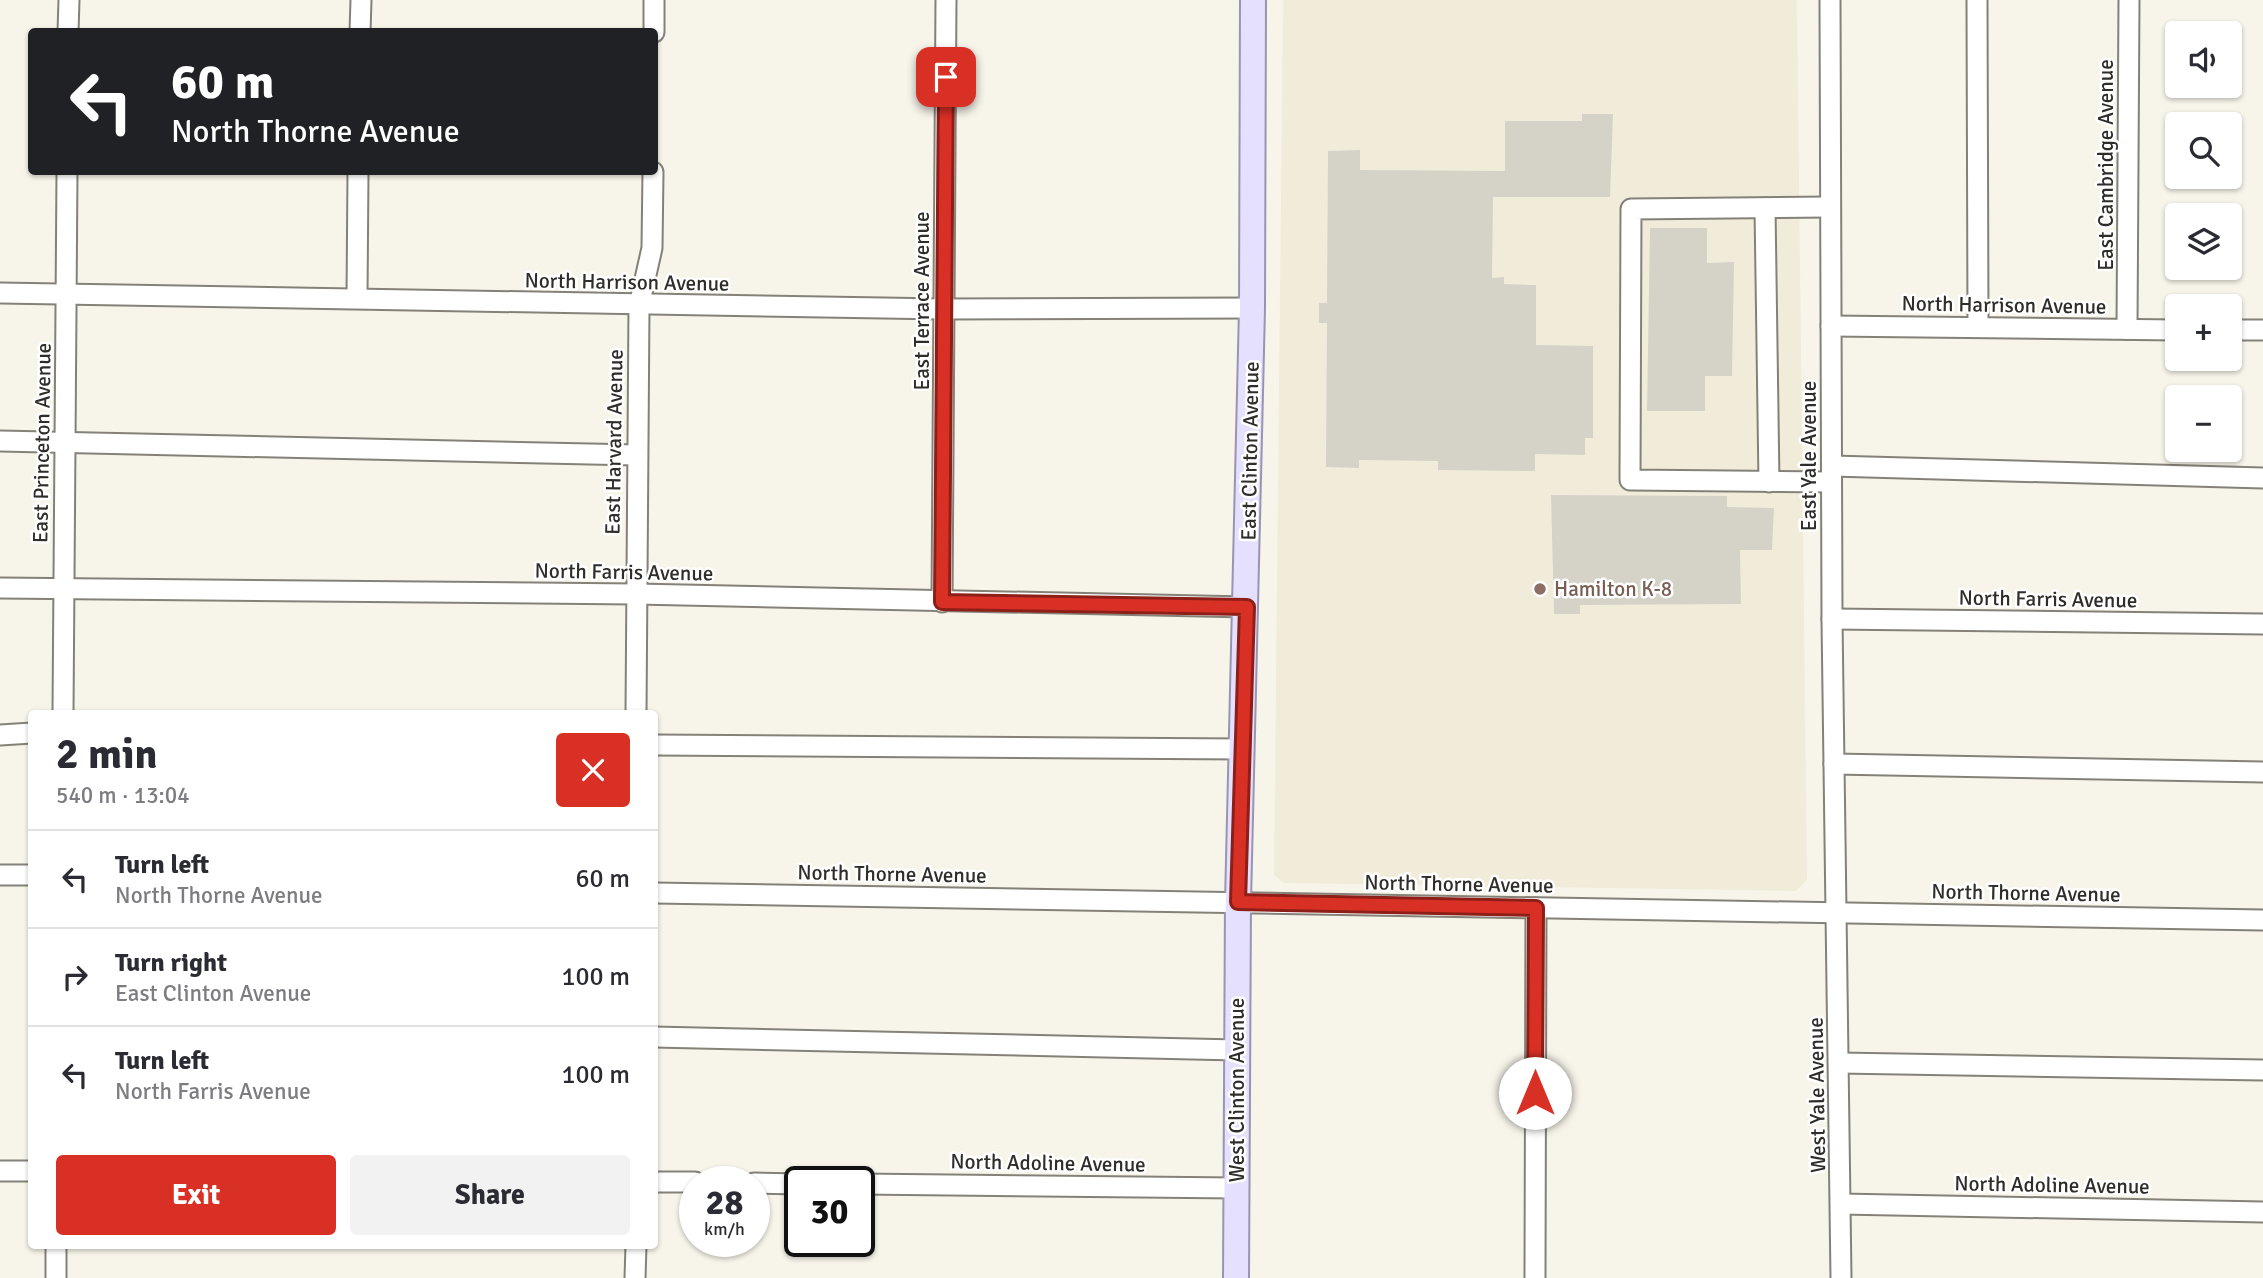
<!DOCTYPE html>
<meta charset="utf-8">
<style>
:root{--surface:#fff;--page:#f2f2f3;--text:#2b2b33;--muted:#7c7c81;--line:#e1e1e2;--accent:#d93025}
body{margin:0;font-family:Signika,sans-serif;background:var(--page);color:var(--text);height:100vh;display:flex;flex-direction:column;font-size:26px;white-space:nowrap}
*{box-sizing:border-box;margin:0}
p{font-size:23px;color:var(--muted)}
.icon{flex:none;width:38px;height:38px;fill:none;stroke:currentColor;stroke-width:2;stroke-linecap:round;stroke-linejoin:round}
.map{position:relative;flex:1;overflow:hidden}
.drawer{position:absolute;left:28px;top:710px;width:630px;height:539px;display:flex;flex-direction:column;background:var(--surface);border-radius:7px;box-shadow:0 2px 5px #0004}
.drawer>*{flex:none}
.top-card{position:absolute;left:28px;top:28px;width:630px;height:147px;border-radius:7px;box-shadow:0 2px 5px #0004;background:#202124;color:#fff;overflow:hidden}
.controls{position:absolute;left:2165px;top:21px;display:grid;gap:14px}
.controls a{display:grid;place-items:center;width:77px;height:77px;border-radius:7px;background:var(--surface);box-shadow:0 2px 5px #0004;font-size:35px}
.speed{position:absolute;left:679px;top:1166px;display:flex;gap:14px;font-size:35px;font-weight:700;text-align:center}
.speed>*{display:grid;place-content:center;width:91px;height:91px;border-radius:50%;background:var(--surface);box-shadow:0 2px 5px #0004;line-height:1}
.speed small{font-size:18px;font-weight:400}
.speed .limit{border:4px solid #111;border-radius:10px;background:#fff;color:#111}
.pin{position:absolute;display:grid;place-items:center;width:60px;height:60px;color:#fff;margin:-30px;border-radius:14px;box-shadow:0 4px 10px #0006}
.me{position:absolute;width:77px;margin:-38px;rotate:0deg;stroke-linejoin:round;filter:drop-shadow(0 0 5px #0008)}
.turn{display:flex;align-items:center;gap:24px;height:147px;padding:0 28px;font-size:32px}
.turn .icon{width:91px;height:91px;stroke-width:2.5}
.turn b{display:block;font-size:49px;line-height:60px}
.round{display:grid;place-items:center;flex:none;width:74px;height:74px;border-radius:7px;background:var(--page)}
.headline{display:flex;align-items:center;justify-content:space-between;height:119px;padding:0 28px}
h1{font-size:42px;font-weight:700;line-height:52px}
.action{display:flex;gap:14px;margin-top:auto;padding:14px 28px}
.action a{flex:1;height:80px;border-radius:7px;background:var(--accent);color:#fff;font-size:28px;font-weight:700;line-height:80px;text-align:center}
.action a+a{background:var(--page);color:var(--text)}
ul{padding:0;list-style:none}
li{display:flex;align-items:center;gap:21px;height:98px;padding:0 28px;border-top:2px solid var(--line)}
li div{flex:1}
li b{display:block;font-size:26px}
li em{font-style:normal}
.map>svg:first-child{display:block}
.built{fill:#f1ecda}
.building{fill:#d5d2c8}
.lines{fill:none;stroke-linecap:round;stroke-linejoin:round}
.minor-casing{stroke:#848178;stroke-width:23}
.major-casing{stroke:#9994b2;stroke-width:28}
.minor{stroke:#fff;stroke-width:19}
.major{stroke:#e5e0fd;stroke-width:24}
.route-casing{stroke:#8d1f18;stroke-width:18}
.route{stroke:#d93025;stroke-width:12}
.education-dot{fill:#8d6e63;stroke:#fff;stroke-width:2.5}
.labels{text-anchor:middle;stroke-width:5;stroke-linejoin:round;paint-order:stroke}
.street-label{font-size:21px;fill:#2e2d2a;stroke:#fff}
.education-label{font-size:21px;fill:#785e54;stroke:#fff;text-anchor:start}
</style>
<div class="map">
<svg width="2263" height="1278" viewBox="0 0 2263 1278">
<rect width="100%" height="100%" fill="#f7f4ea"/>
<polygon class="built" points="1283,0 1797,0 1807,880 1796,891 1284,883 1274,875"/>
<g class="building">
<polygon points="1582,114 1613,114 1610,197 1493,197 1492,278 1504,277 1504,284 1536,285 1536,345 1593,346 1593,438 1585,438 1585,455 1535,454 1535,471 1438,470 1438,461 1359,460 1359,468 1326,467 1327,323 1319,323 1319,303 1327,303 1328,151 1360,150 1360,170 1505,171 1505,121 1582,121"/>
<polygon points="1650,228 1707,228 1707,263 1734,262 1732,376 1705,376 1705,411 1647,411"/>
<polygon points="1551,495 1727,496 1727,507 1774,508 1772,550 1740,550 1741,604 1580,605 1580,614 1554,614"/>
</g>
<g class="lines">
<g class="minor-casing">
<g id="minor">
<polyline points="1830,0 1832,619 1841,1278"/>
<polyline points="1977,0 1978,326"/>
<polyline points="68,32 69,0"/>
<polyline points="360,32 361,0"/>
<polyline points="654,32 654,0"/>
<polyline points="1829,207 1631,209 1630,480 1831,482"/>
<polyline points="1765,208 1769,482"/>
<polyline points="0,293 944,309 1252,308"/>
<polyline points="357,298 358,172"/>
<polyline points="1831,326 2177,330"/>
<polyline points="2127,329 2129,0"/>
<polyline points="2230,330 2263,330"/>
<polyline points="0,441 637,455"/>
<polyline points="1832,466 2263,478"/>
<polyline points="0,588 636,594 1247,607"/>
<polyline points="942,602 946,0"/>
<polyline points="1832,619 2263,624"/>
<polyline points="63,714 67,172"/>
<polyline points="636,714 639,306 652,248 653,172"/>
<polyline points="0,735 32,733"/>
<polyline points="654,745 1242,749"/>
<polyline points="1834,764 2263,772"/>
<polyline points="0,875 32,875"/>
<polyline points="654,893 2263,920"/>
<polyline points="654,1037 1237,1050"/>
<polyline points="1839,1063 2263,1070"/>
<polyline points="0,1171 32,1171"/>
<polyline points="654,1182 695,1182"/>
<polyline points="754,1183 800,1184"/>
<polyline points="859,1184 1237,1188"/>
<polyline points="1841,1204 2263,1212"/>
<polyline points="56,1278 56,1246"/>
<polyline points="635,1278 636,1246"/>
<polyline points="1535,1278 1536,908"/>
</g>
</g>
<g class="major-casing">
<polyline id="major" points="1236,1278 1238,902 1252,308 1253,0"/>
</g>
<use href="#minor" class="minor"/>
<use href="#major" class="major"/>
</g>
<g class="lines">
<g class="route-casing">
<polyline id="route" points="946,77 942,602 1247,607 1238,902 1536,908 1535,1093"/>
</g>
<use href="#route" class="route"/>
</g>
<circle class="education-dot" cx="1540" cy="589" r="7"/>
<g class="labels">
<g class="street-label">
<text transform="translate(2106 165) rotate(-90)" y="7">East Cambridge Avenue</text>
<text transform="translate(627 282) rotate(1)" y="7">North Harrison Avenue</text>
<text transform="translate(922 301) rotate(-90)" y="7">East Terrace Avenue</text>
<text transform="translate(2004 305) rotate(1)" y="7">North Harrison Avenue</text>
<text transform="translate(614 442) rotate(-89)" y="7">East Harvard Avenue</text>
<text transform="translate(42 443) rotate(-89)" y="7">East Princeton Avenue</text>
<text transform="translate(1250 451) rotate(-89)" y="7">East Clinton Avenue</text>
<text transform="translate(1809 456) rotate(-90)" y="7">East Yale Avenue</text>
<text transform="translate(624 572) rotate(1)" y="7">North Farris Avenue</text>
<text transform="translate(2048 599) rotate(1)" y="7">North Farris Avenue</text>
<text transform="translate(892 874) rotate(1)" y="7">North Thorne Avenue</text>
<text transform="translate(1459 884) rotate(1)" y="7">North Thorne Avenue</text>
<text transform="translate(2026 893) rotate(1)" y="7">North Thorne Avenue</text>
<text transform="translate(1237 1090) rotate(-90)" y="7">West Clinton Avenue</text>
<text transform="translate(1817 1095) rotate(-91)" y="7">West Yale Avenue</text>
<text transform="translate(1048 1163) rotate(1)" y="7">North Adoline Avenue</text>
<text transform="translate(2052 1185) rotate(1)" y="7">North Adoline Avenue</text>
</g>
<g class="education-label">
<text x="1554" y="596">Hamilton K-8</text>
</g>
</g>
</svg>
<div class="controls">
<a><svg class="icon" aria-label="sound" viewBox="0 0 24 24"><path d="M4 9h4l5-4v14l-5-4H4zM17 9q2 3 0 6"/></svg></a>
<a><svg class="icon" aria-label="search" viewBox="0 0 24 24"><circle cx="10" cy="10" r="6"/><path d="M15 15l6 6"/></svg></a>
<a><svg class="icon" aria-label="layers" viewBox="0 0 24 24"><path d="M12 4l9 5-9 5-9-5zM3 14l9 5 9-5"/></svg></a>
<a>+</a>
<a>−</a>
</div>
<div class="speed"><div>28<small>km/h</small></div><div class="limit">30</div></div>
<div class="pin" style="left:946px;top:77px;background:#d93025"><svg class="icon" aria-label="arrive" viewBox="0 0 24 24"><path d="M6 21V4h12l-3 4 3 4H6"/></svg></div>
<svg class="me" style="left:1535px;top:1093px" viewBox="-20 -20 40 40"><circle r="19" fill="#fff"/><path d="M0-13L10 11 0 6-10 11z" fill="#d93025"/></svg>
<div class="top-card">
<div class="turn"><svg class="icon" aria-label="left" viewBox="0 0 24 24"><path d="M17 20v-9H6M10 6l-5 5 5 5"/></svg><div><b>60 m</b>North Thorne Avenue</div></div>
</div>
<section class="drawer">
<div class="headline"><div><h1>2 min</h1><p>540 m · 13:04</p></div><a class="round" style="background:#d93025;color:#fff"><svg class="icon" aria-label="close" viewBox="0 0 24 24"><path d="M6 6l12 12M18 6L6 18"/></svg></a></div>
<ul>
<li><svg class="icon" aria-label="left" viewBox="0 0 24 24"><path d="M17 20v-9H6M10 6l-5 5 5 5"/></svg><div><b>Turn left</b><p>North Thorne Avenue</p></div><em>60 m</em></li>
<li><svg class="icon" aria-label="right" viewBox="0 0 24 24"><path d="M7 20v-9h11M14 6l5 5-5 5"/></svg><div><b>Turn right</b><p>East Clinton Avenue</p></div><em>100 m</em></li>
<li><svg class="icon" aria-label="left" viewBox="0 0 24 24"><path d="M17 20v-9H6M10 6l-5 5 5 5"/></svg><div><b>Turn left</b><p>North Farris Avenue</p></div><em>100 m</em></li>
</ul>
<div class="action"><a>Exit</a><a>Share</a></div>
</section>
</div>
